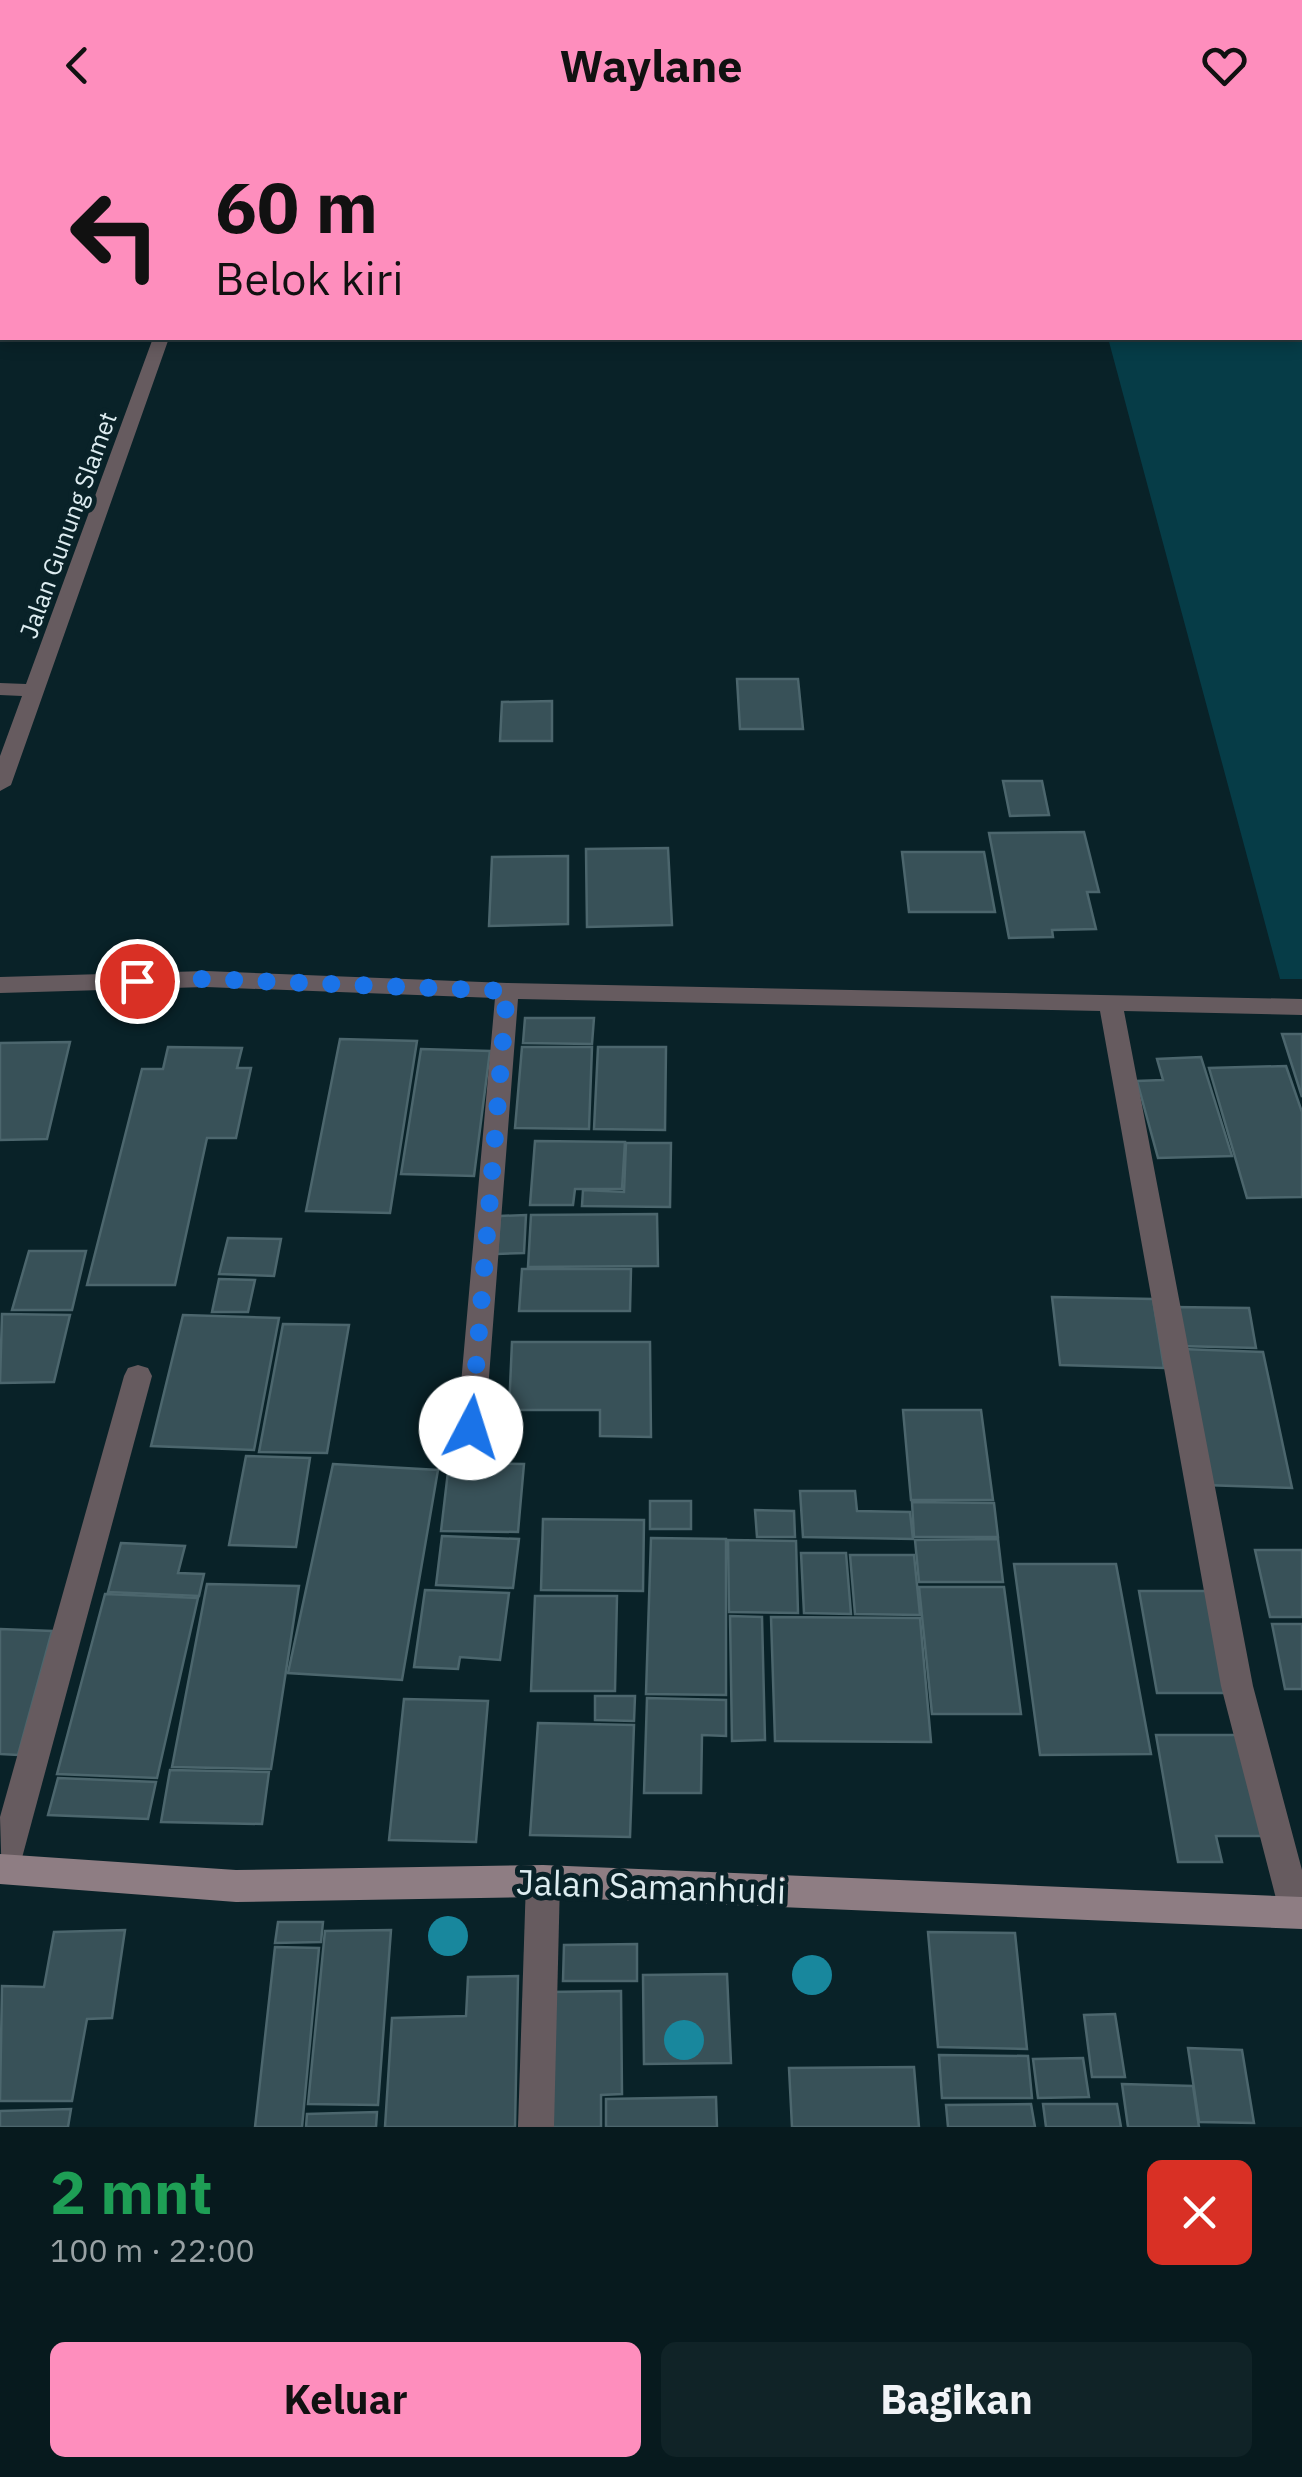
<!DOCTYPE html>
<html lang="id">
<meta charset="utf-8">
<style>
:root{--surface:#071a1e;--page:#102327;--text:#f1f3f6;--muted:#98a1a4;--line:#28383c;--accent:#fe8ebd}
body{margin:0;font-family:"IBM Plex Sans",sans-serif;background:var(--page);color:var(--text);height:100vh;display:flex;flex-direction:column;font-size:38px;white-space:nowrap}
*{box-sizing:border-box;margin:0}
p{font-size:32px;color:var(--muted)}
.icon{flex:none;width:55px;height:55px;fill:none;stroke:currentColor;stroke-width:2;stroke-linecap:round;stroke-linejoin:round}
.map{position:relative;height:1997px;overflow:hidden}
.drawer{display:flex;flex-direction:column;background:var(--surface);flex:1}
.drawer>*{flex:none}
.banner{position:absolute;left:0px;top:0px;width:1302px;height:210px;box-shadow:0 5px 15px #0003,0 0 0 2px var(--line);background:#fe8ebd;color:#111;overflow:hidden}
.pin{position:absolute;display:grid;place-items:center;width:85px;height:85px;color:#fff;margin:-42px;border:5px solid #fff;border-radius:50%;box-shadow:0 2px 10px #0007}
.me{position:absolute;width:110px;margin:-55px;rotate:5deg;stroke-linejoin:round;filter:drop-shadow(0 0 8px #0008)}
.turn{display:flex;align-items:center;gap:35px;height:210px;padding:0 50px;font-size:45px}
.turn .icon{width:130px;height:130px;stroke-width:2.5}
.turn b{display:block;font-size:70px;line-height:85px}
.round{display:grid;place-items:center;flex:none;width:105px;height:105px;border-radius:15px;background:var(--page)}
.headline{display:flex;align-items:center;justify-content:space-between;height:170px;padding:0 50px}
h1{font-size:60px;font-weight:700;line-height:75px;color:#1e9e55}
.cta{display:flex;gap:20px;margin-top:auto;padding:20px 50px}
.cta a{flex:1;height:115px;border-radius:15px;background:var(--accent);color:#111;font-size:40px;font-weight:700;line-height:115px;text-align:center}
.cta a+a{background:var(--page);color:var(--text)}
header{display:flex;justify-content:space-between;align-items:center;height:130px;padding:0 50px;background:var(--accent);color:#111;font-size:45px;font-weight:700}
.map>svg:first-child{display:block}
.green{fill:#063c47}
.building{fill:#385158;stroke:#4c666d;stroke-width:2.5}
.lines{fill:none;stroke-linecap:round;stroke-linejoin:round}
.street{fill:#665b5f;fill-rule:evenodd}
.secondary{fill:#8e7d83;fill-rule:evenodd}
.tree{fill:#18879d}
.route{stroke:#1a73e8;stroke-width:18;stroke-dasharray:0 32.4}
.labels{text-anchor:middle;stroke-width:10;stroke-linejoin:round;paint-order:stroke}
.far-street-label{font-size:25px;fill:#deedf1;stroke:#092228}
.near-street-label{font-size:35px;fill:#deedf1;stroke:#092228}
</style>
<header><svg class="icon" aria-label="back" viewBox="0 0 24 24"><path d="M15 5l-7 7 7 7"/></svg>Waylane<svg class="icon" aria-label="heart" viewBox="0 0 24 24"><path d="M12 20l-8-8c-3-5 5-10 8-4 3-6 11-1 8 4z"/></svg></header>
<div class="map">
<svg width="1302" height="1997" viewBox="0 0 1302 1997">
<rect width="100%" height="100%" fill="#092228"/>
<polygon class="green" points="1300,94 1302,94 1302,849 1280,849 1108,208 1300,208"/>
<g class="building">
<polygon points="737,549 798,549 803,599 740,599"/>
<polygon points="552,571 552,611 500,611 502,572"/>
<polygon points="1003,651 1042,651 1049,685 1010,686"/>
<polygon points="1084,702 1099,762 1087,762 1096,799 1052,800 1053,807 1009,808 989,703"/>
<polygon points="668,718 672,795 587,797 586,719"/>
<polygon points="902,722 984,722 995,782 909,782"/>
<polygon points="568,726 568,794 489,796 492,727"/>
<polygon points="525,888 594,888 592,914 523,913"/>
<polygon points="1282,904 1302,904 1302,967"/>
<polygon points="340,909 417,911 390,1083 306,1081"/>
<polygon points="70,912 47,1009 0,1010 0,913"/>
<polygon points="168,917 242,918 237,938 251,938 236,1008 207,1008 175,1155 87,1155 142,939 163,939"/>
<polygon points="522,917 592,917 589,999 515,998"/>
<polygon points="598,917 666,917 665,1000 594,999"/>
<polygon points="421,919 490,921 474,1046 401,1044"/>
<polygon points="1201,927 1232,1026 1158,1028 1137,951 1163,950 1157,929"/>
<polygon points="1286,936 1302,982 1302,1067 1247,1068 1209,938"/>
<polygon points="535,1011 625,1012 622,1059 575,1059 573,1075 530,1075"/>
<polygon points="626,1013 671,1013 670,1077 582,1076 583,1060 624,1062"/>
<polygon points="657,1084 658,1136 528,1137 531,1085"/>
<polygon points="526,1085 524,1123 497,1124 500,1086"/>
<polygon points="228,1108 281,1109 274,1146 219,1144"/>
<polygon points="29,1121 86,1121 72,1180 12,1180"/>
<polygon points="522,1139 631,1139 630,1181 519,1181"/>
<polygon points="219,1149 255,1150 248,1182 212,1182"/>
<polygon points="1052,1167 1153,1169 1164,1238 1060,1235"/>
<polygon points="1174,1177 1249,1178 1256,1218 1180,1216"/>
<polygon points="2,1184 70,1185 54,1252 0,1253"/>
<polygon points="183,1185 279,1188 254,1320 151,1316"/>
<polygon points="283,1194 349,1195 327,1323 259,1322"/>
<polygon points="512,1212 650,1212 651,1307 600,1306 600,1280 509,1280"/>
<polygon points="1182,1219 1263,1222 1292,1358 1204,1355"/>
<polygon points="903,1280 981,1280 993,1370 911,1370"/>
<polygon points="246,1326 310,1328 296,1417 229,1415"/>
<polygon points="449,1333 524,1334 518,1402 441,1401"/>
<polygon points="333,1334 438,1340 402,1550 288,1543"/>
<polygon points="800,1361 855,1361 857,1381 910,1382 913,1409 803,1407"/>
<rect x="650" y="1371" width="41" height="28"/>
<polygon points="912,1372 994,1373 998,1407 914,1407"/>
<polygon points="755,1380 794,1381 795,1407 757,1407"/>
<polygon points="543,1389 644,1390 643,1461 541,1460"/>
<polygon points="442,1406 519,1409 513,1458 436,1455"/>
<polygon points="651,1408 726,1409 726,1565 646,1564"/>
<polygon points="998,1409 1003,1452 919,1452 915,1410"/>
<polygon points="728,1410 796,1411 798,1483 729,1482"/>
<polygon points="121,1413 185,1416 178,1443 204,1444 199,1466 108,1462"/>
<polygon points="1255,1420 1302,1420 1302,1487 1270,1487"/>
<polygon points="801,1423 846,1423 851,1484 804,1483"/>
<polygon points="850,1425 914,1425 920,1485 855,1484"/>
<polygon points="1014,1434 1116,1434 1151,1624 1040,1625"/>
<polygon points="207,1454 299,1456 271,1639 172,1637"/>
<polygon points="919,1457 1004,1457 1021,1584 932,1584"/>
<polygon points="425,1460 509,1463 500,1530 460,1527 458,1539 414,1537"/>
<polygon points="1139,1461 1214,1461 1235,1563 1157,1563"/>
<polygon points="105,1464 198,1468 157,1648 57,1644"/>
<polygon points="535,1466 617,1466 615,1561 531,1561"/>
<polygon points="730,1486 762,1487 765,1610 732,1611"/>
<polygon points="771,1487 920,1488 931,1612 775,1611"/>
<polygon points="1272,1494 1302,1494 1302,1559 1285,1559"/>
<polygon points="0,1499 52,1501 18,1625 0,1624"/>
<polygon points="595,1566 635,1566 634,1591 595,1590"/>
<polygon points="647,1568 726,1570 726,1606 702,1605 701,1663 644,1663"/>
<polygon points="404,1569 488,1571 476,1712 389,1710"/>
<polygon points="538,1593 634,1595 630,1707 530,1705"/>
<polygon points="1156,1605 1244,1605 1265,1706 1216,1706 1222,1732 1178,1732"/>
<polygon points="170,1640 269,1642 262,1694 161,1692"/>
<polygon points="58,1648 156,1652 148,1689 48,1685"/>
<polygon points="278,1792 323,1792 321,1812 275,1813"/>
<polygon points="125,1800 112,1888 87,1889 72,1971 0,1971 2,1856 44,1857 54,1802"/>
<polygon points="391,1800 378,1975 308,1974 325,1801"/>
<polygon points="928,1802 1015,1803 1027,1919 938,1917"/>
<polygon points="637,1814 637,1851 563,1851 564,1815"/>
<polygon points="275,1817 319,1818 302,1997 255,1997"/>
<polygon points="727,1844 731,1933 644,1934 643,1845"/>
<polygon points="518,1846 515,1997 385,1997 392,1888 466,1886 468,1847"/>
<polygon points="621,1861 622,1964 601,1965 601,1997 542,1997 546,1862"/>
<polygon points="1115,1884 1125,1947 1092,1947 1084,1885"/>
<polygon points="1188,1918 1242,1920 1254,1993 1199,1992"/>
<polygon points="939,1925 1028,1926 1032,1968 942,1968"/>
<polygon points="1083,1928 1089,1967 1038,1968 1033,1929"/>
<polygon points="914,1937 919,1997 792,1997 789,1938"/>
<polygon points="1122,1954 1193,1956 1199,1997 1128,1997"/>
<polygon points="716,1967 717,1997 606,1997 606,1969"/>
<polygon points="1031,1974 1035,1997 948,1997 946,1975"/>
<polygon points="1043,1974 1117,1974 1121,1997 1046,1997"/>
<polygon points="71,1979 68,1997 0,1997 0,1981"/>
<polygon points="377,1982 376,1997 306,1997 307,1984"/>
</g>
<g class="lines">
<g class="street">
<polygon points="153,208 169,208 11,655 0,661 0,626 22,566 0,565 0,553 26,554"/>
<polygon points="206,841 507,853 1302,869 1302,885 1124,881 1253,1556 1302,1740 1302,1798 1285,1795 1280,1784 1221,1556 1100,881 518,869 485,1299 481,1307 471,1310 461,1307 457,1299 495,868 206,857 0,863 0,847"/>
<polygon points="138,1235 148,1238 152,1246 19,1739 14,1750 2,1754 0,1687 124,1246 128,1238"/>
<polygon points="543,1735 555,1740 560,1751 554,1997 518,1997 526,1751 531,1740"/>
</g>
<polygon class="secondary" points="0,1724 236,1740 543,1735 1302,1767 1302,1799 543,1767 236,1772 0,1754"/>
</g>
<g class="tree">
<circle cx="448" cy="1806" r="20"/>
<circle cx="812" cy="1845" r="20"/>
<circle cx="684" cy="1910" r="20"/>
</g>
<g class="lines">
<polyline class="route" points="137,851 206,849 507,861 471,1298"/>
</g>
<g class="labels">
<g class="far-street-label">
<text transform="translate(68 395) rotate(-70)" y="9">Jalan Gunung Slamet</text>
</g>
<g class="near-street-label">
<text transform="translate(651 1757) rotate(2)" y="12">Jalan Samanhudi</text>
</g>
</g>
</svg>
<div class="pin" style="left:137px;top:851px;background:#d93025"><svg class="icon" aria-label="arrive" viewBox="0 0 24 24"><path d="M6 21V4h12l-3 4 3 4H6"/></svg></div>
<svg class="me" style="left:471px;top:1298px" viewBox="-20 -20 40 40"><circle r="19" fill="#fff"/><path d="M0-13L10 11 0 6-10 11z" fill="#1a73e8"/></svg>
<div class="banner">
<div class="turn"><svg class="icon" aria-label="left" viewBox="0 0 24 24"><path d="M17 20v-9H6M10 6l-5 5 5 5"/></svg><div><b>60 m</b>Belok kiri</div></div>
</div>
</div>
<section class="drawer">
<div class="headline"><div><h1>2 mnt</h1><p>100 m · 22:00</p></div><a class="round" style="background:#d93025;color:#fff"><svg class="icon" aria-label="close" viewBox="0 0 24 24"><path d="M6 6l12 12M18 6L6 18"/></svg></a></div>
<div class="cta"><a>Keluar</a><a>Bagikan</a></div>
</section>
